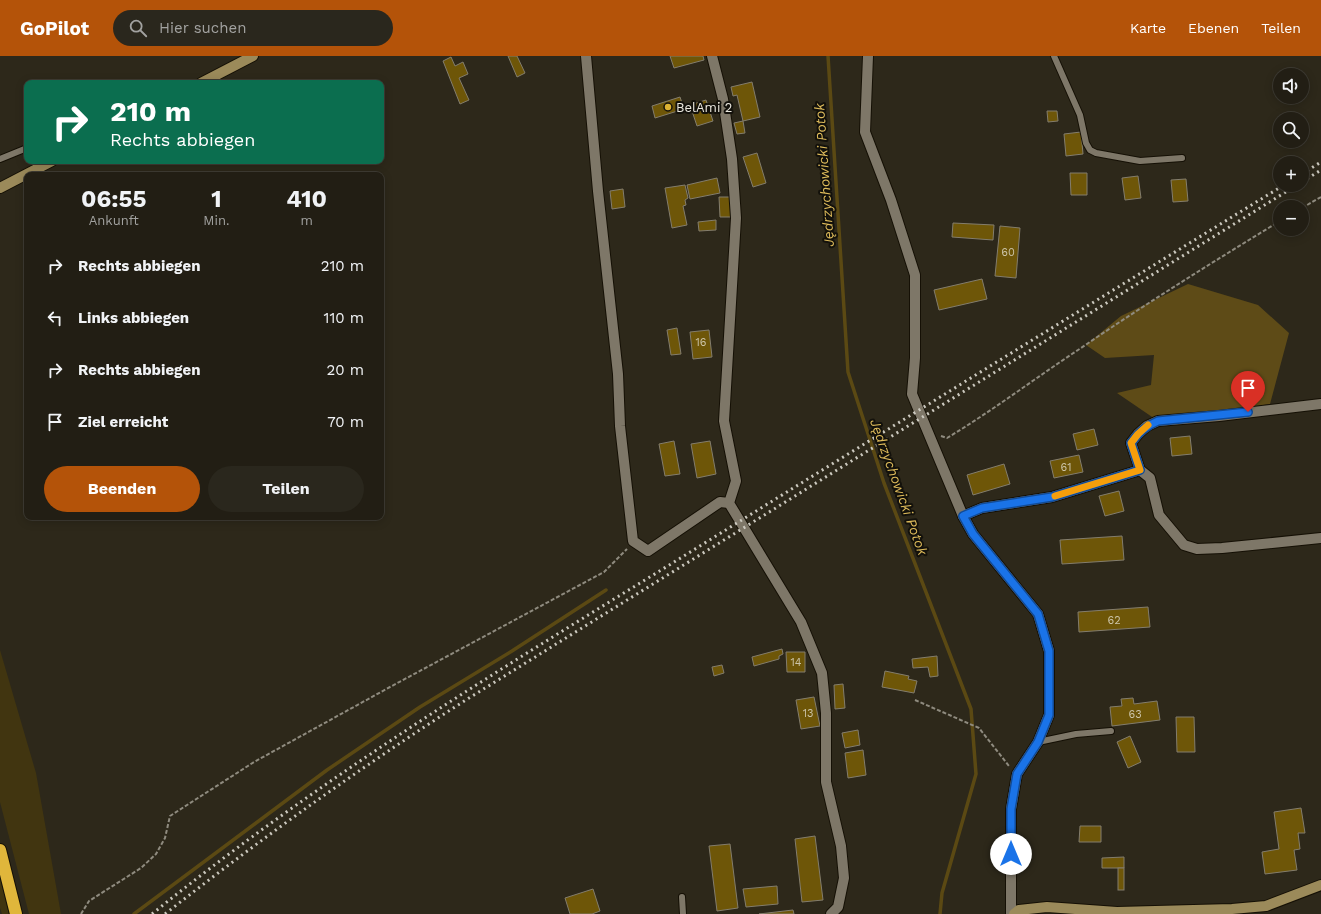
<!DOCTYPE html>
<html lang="de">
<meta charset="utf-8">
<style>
:root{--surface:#221e14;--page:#2a271d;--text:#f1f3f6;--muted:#a2a2a0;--line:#3f3c34;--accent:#b45309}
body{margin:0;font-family:"Work Sans",sans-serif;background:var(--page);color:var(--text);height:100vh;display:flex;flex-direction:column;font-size:15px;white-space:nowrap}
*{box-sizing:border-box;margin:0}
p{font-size:13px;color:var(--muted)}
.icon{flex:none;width:22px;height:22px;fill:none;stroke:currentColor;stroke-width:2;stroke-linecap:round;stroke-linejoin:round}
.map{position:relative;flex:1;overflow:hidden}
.drawer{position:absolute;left:24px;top:116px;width:360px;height:348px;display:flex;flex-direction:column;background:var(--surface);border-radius:8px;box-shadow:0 2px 10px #0003,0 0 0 1px var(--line)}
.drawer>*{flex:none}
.guide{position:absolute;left:24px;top:24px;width:360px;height:84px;border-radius:8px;box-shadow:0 2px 10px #0003,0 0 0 1px var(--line);background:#0b6e4f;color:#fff;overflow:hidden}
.controls{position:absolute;left:1273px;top:12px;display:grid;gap:8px}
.controls a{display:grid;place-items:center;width:36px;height:36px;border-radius:50%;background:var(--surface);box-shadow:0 2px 10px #0003,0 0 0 1px var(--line);font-size:20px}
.pin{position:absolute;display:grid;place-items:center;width:34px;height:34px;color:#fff;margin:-41px -17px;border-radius:50% 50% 50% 0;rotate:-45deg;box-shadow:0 0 4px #0007}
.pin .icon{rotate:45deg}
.me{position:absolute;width:44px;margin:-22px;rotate:0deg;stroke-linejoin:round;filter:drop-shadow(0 0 3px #0008)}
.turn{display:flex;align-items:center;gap:14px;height:84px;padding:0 20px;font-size:18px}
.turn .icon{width:52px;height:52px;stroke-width:2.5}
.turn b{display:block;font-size:28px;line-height:34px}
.eta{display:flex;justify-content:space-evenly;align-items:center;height:68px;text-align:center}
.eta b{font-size:24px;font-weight:700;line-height:28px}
.button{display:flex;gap:8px;margin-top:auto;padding:8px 20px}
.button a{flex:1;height:46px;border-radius:24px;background:var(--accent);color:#fff;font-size:16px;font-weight:700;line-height:46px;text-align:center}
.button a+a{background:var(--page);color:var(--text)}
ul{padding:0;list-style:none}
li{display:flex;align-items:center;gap:12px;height:52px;padding:0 20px}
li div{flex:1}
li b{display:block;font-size:15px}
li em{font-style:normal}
header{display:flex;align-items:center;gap:24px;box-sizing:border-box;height:56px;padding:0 20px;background:var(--accent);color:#fff}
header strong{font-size:19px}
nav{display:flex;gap:22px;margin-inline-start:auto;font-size:14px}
.search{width:280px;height:36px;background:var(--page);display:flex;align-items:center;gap:10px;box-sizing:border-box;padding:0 14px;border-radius:22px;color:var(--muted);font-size:15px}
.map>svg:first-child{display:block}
.green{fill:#413510}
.forest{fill:#5e4b17}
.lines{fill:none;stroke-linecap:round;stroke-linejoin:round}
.stream{stroke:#5b4913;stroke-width:3.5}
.building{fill:#6e5608;stroke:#837d6d}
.lane-casing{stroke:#151005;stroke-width:8}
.street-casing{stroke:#151005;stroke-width:12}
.secondary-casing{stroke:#151005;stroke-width:12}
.highway-casing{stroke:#151005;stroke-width:14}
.path{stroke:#8f8b7f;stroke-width:2;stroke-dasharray:4 2;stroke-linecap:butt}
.lane{stroke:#7e7768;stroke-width:6}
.street{stroke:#7e7768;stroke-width:10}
.secondary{stroke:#9b8a5a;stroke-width:10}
.highway{stroke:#e0b63b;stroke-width:12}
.rail{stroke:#ccc9bf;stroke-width:3;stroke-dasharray:2 4;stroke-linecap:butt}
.route-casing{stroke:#114b97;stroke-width:10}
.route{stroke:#1a73e8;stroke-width:7}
.slow{stroke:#f59e0b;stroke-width:7}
.poi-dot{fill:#dcb233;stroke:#13110b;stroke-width:1.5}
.labels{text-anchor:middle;stroke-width:4;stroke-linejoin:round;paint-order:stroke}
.number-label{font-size:11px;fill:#ccc4a9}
.poi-label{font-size:13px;fill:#ebe8df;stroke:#13110b;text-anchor:start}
.water-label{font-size:14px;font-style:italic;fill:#debb5b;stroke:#13110b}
</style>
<header>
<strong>GoPilot</strong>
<div class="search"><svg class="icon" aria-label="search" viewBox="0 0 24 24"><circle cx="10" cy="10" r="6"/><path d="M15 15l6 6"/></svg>Hier suchen</div>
<nav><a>Karte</a><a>Ebenen</a><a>Teilen</a></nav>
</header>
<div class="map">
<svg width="1321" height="858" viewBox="0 0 1321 858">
<rect width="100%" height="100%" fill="#2d281a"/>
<g class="green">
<polygon points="0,594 36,717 61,858 29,858 0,746"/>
<polygon points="0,823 9,858 2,858 0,852"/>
</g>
<polygon class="forest" points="1188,228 1258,249 1289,277 1270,348 1158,365 1117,337 1151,329 1154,299 1105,302 1086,289 1121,260"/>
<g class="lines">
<g class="stream">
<polyline points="828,0 848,316 884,427 971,653 976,718 942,837 940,858"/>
<polyline points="134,858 327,714 420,651 512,595 606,534"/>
</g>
</g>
<g class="building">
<polygon points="508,0 517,0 525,17 517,21"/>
<polygon points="670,0 703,0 704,4 674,12"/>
<polygon points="451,1 455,10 463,6 468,18 459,22 469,44 460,48 443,5"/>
<polygon points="752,26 760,61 743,65 737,39 733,40 731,31"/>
<polygon points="680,41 684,53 655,62 652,50"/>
<polygon points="706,44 713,65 697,70 690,49"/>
<polygon points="1047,55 1057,55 1058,65 1048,66"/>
<polygon points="743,65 745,77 737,78 734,67"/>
<polygon points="1081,76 1083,98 1066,100 1064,78"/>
<polygon points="757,97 766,127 753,131 743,101"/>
<polygon points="1070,117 1087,117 1087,139 1071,139"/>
<polygon points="1138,120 1141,142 1125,144 1122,122"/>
<polygon points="717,122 720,137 690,143 687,129"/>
<polygon points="1186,123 1188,145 1173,146 1171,124"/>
<polygon points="685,129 688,142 685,144 686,149 683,150 687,169 672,172 665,132"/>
<polygon points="623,133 625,151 612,153 610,135"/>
<polygon points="719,141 731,141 731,161 720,161"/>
<polygon points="716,164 716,174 699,175 698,166"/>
<polygon points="953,167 994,169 993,184 952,181"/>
<polygon points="1000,170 1020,172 1016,222 995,220"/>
<polygon points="982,223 987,243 939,254 934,234"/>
<polygon points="677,272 681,298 671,299 667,274"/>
<polygon points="709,274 712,301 693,303 690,276"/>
<polygon points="1094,373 1098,389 1077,394 1073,378"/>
<polygon points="1190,380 1192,398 1172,400 1170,382"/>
<polygon points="674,385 680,418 665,420 659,388"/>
<polygon points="710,385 716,418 697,422 691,388"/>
<polygon points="1079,399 1083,416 1054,422 1050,405"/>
<polygon points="1004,408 1010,428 973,439 967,419"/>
<polygon points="1119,435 1124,455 1105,460 1099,440"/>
<polygon points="1122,480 1124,504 1062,508 1060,484"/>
<polygon points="1148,551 1150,571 1079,576 1078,556"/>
<polygon points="782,593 783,598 779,600 779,603 754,610 752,601"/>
<polygon points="786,596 805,596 805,616 787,616"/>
<polygon points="937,600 938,620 930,621 928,611 913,612 912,603"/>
<polygon points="722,609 724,617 714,620 712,611"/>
<polygon points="885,615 909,620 908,623 917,625 914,637 882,631"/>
<polygon points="843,628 845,652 835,653 834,629"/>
<polygon points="814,641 820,670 801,673 796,644"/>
<polygon points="1133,642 1134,648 1157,645 1160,664 1112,670 1110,651 1122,650 1121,643"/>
<polygon points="1176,661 1194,661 1195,696 1177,696"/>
<polygon points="858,674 860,689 845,692 842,677"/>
<polygon points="1130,680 1141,706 1128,712 1117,686"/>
<polygon points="863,694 866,719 848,722 845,697"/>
<polygon points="1301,752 1305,777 1298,777 1300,793 1294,794 1297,814 1265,818 1262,796 1279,793 1274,756"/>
<polygon points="1080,770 1101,770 1101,786 1079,786"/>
<polygon points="815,780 823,844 802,846 795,783"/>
<polygon points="730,788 738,852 717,855 709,790"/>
<polygon points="1124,801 1124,812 1102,812 1102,802"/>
<rect x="1118" y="812" width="6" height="22"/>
<polygon points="777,830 778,848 746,851 743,833"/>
<polygon points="593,833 600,855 592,858 570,858 565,842"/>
<polygon points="793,854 794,858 759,858"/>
</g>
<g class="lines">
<g class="lane-casing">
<g id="lane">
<polyline points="1054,0 1080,59 1086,87 1090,94 1096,97 1140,105 1182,102"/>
<polyline points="0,103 27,92"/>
<polyline points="1038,686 1076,678 1111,675"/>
<polyline points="682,841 683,858"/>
</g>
</g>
<g class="street-casing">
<g id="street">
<polyline points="586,0 598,135 618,318 620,370 633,485 648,495 720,446 729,447"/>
<polyline points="712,0 723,43 732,103 736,162 724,365 736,425 729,447 801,566 822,617 826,657 826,726 841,790 844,822 838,851 831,858"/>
<polyline points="868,0 865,76 891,144 915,219 915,302 912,338 963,460 973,478 1038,558 1049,595 1049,659 1038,686 1017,718 1011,753 1011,858"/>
<polyline points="1321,348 1219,360 1158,365 1147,370 1138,378 1131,387 1140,414 1150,422 1159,459 1184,489 1197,493 1222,492 1321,482"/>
<polyline points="963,460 982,452 1052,441 1140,414"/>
</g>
</g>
<g class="secondary-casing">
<g id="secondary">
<polyline points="201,27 253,0"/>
<polyline points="0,132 52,105"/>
<polyline points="1014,858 1019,854 1047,851 1117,856 1232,853 1266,850 1321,829"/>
</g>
</g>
<g class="highway-casing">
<polyline id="highway" points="0,794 16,858"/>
</g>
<g class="path">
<polyline points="1302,152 1321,141"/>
<path d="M941,380L947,382C992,355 1034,323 1078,294C1144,249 1211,207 1280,165"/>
<polyline points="915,644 979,672 1009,710"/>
<polyline points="81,858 89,845 141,812 156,798 165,782 170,760 254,706 390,631 604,516 627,493"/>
</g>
<use href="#lane" class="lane"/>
<use href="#street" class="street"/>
<use href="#secondary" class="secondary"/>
<use href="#highway" class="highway"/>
<g class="rail">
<polyline points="1302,118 1321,106"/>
<polyline points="1302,126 1321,114"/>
<path d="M152,858C317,724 499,614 679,503C880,378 1082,253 1284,129"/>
<path d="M165,858C263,781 364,709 469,642L1297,129"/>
</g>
</g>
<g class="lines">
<g class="route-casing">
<path id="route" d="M1011,798V753L1017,718L1038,686L1049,659V595L1038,558L973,478L963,460L982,452L1052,441L1140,414L1131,387C1139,376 1146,370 1158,365L1248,356"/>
</g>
<use href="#route" class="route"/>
<polyline class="slow" points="1055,440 1140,414 1131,387 1138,378 1148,369"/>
</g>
<circle class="poi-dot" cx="668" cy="51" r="4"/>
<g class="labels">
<g class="number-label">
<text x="1008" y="200">60</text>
<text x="701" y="290">16</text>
<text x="1066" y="415">61</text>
<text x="1114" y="568">62</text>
<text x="796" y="610">14</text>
<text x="808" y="661">13</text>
<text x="1135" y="662">63</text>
</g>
<g class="poi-label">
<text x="676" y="56">BelAmi 2</text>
</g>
<g class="water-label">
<text transform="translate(824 119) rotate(-94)" y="5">Jędrzychowicki Potok</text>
<text transform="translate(899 431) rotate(70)" y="5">Jędrzychowicki Potok</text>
</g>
</g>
</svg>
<div class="controls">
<a><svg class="icon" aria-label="sound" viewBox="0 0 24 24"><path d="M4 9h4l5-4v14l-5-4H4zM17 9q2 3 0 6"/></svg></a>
<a><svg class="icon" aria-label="search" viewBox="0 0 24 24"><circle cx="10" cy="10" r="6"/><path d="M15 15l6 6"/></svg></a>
<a>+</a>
<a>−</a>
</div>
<div class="pin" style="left:1248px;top:356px;background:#d93025"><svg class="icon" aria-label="arrive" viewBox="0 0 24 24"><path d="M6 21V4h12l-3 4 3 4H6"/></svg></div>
<svg class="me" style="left:1011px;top:798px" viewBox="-20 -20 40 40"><circle r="19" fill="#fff"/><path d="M0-13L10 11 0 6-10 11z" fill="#1a73e8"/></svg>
<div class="guide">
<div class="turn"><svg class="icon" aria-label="right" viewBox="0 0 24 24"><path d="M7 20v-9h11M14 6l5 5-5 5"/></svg><div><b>210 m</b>Rechts abbiegen</div></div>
</div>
<section class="drawer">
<div class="eta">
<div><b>06:55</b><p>Ankunft</p></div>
<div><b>1</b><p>Min.</p></div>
<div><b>410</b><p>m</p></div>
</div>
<ul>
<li><svg class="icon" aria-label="right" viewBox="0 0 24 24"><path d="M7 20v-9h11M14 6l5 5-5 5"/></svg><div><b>Rechts abbiegen</b></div><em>210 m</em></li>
<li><svg class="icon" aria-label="left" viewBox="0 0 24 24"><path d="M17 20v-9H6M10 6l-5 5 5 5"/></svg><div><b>Links abbiegen</b></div><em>110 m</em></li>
<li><svg class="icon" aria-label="right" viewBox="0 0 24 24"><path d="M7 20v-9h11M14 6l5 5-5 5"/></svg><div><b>Rechts abbiegen</b></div><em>20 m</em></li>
<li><svg class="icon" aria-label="arrive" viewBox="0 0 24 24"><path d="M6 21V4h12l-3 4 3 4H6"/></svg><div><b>Ziel erreicht</b></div><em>70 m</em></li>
</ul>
<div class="button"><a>Beenden</a><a>Teilen</a></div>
</section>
</div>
